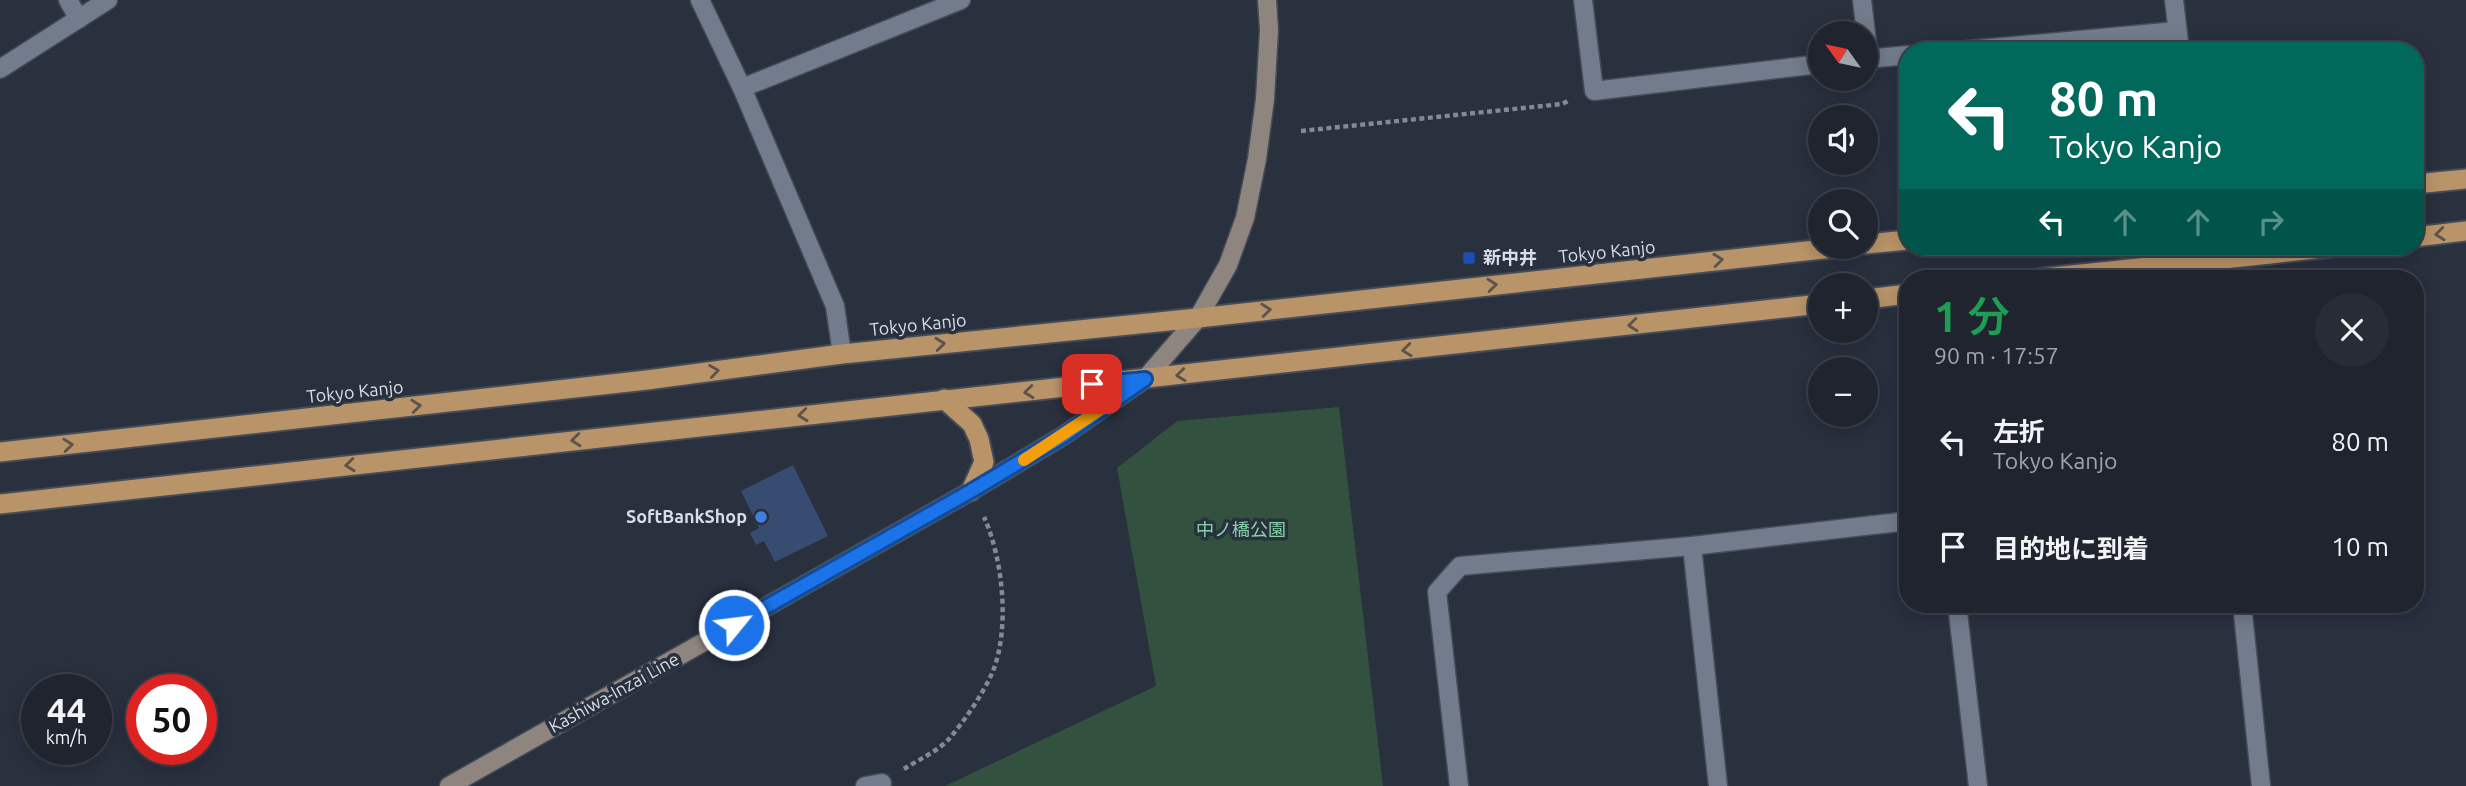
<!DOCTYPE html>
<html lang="ja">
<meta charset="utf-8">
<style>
:root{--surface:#1f242e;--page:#272c36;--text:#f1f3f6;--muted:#a1a4aa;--line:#3c414a}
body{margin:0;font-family:Ubuntu,"Noto Sans JP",sans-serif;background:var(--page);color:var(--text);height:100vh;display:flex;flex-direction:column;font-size:26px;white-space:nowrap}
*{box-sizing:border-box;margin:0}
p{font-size:23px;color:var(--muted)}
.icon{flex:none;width:38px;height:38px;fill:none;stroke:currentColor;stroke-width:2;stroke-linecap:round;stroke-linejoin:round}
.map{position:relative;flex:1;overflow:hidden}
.details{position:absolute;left:1899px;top:270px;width:525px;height:343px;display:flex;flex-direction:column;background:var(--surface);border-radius:28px;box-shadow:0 4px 18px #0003,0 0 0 2px var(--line)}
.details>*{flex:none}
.top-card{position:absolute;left:1899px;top:42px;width:525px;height:214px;border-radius:28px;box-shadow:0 4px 18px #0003,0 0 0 2px var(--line);background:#00695c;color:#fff;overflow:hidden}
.needle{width:46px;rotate:303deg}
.fabs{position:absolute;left:1808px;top:21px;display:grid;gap:14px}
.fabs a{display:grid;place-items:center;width:70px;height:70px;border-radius:50%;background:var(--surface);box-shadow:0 4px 18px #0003,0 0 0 2px var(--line);font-size:35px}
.speed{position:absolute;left:21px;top:674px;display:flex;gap:14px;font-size:35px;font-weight:700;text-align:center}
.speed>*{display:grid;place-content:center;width:91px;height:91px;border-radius:50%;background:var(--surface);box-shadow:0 4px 18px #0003,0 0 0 2px var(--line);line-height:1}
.speed small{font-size:18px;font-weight:400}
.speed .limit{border:10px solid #d22;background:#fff;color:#111}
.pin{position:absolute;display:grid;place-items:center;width:60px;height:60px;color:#fff;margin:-30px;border-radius:14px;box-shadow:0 4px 10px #0006}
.me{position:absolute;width:77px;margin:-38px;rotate:61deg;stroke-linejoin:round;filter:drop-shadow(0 0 5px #0008)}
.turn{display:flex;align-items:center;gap:24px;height:147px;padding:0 35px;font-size:32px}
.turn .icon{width:91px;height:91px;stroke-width:2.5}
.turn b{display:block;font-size:49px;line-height:60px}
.lanes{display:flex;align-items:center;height:66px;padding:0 35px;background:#0003;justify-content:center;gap:35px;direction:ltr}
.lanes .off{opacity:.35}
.round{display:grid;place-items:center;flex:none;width:74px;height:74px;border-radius:37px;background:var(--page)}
.headline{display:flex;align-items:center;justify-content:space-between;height:119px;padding:0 35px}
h1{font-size:42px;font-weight:600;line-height:52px;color:#1e9e55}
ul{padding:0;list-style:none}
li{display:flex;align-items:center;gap:21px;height:105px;padding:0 35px}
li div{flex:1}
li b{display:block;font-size:26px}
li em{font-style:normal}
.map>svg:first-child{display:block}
.green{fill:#32513f}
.building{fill:#384b70}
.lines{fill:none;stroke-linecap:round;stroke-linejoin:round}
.minor-casing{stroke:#454b57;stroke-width:21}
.tertiary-casing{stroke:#454b57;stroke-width:21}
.secondary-casing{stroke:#454b57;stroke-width:21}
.trunk-casing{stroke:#454b57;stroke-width:23}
.path{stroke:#848a95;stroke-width:4.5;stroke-dasharray:5 3.5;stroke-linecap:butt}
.minor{stroke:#737c8c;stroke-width:18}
.tertiary{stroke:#737c8c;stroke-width:18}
.secondary{stroke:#8e857f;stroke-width:18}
.trunk{stroke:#ba9469;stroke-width:19}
.trunk-bridge-casing{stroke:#454b57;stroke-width:23;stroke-linecap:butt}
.trunk-bridge{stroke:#ba9469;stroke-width:19}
.oneway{stroke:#5c534d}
.route-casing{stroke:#114b97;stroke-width:18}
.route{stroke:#1a73e8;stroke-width:12}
.slow{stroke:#f59e0b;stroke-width:12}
.transit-dot{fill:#1a4fb4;stroke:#29303e;stroke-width:2.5}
.shop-dot{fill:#3f7fe0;stroke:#29303e;stroke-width:2.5}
.labels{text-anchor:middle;stroke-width:7;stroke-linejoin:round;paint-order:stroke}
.street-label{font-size:18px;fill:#d8dde6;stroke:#29303e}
.poi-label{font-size:18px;font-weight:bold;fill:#d8dde6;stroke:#29303e;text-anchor:start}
.park-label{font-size:18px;fill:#87d3a8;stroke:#29303e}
</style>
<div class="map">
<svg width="2466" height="786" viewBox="0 0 2466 786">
<rect width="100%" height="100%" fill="#29303e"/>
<polygon class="green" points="1339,407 1383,786 945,786 1156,686 1117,468 1177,421"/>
<polygon class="building" points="793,465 828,536 775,562 764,541 756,545 750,533 759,528 741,491"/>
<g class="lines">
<g class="minor-casing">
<g id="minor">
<polyline points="68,0 79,19"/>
<polyline points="700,0 742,88 835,306 842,354"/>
<polyline points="1583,0 1594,91 1820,64"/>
<polyline points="1862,0 1869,59"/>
<polyline points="1957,51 2177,31"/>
<polyline points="1866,59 1908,55"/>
<polyline points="0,69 108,0"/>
<polyline points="742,88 961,0"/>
<polyline points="1692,546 1718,786"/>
<polyline points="1957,604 1978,786"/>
<polyline points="865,786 882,783"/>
<polyline points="1459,786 1437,592 1460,566 1692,546 1908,521"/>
</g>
</g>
<g class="tertiary-casing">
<g id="tertiary">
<polyline points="2174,0 2180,51"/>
<polyline points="2202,247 2206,278"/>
<polyline points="2242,604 2261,786"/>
</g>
</g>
<g class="secondary-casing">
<polyline id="secondary" points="449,786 971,491 1063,436 1145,379 1198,318 1228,265 1245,218 1257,159 1265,99 1269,30 1267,0"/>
</g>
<g class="trunk-casing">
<g id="trunk">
<polyline points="2415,184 2466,179"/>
<polyline points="2415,237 2466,231"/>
<polyline points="1866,244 1908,240"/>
<polyline points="2270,254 2331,247"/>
<polyline points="2042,278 2091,273"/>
<polyline points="1866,299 1908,294"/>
<polyline points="944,399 972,424 979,439 984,462 971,491"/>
<polyline points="0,452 647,380 842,354 1198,318 1842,247"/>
<polyline points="0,504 1820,304"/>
</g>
</g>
<g class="path">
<polyline points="1301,131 1562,104 1568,101"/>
<path d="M904,769C918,760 938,751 949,739C965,720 983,694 993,671C1010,628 1003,559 984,517"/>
</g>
<use href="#minor" class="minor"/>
<use href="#tertiary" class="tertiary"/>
<use href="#secondary" class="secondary"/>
<use href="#trunk" class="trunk"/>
<g class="trunk-bridge-casing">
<polyline id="trunk-bridge" points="2091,273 2270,254"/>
</g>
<use href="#trunk-bridge" class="trunk-bridge"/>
</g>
<defs><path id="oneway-chevron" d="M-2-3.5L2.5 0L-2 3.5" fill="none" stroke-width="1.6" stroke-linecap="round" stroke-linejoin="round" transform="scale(1.75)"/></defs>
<g class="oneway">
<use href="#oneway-chevron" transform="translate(2440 234) rotate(174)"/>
<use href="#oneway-chevron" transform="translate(1718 260) rotate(-6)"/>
<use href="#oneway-chevron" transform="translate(1492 285) rotate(-6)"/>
<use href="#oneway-chevron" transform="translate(1266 310) rotate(-6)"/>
<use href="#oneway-chevron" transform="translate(1633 325) rotate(174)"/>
<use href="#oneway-chevron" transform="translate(940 344) rotate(-6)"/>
<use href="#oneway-chevron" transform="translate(1407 350) rotate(174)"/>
<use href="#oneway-chevron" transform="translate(714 371) rotate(-8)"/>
<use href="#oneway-chevron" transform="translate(1181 375) rotate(174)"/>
<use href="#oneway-chevron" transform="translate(1029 392) rotate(174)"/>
<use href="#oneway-chevron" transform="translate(416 406) rotate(-6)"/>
<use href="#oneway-chevron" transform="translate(803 415) rotate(174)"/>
<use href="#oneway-chevron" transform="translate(576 440) rotate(174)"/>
<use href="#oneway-chevron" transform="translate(68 445) rotate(-6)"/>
<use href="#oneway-chevron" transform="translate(350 465) rotate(174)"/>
</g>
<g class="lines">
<g class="route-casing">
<polyline id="route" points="734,625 971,491 1063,436 1145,379 1092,384"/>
</g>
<use href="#route" class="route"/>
<polyline class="slow" points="1024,460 1113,401"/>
</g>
<rect class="transit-dot" x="1462" y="251" width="14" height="14" rx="3.5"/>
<circle class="shop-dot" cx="761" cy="517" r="7"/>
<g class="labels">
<g class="street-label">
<text transform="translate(1607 252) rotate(-6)" y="6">Tokyo Kanjo</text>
<text transform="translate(918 325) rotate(-6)" y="6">Tokyo Kanjo</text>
<text transform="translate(355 392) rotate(-6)" y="6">Tokyo Kanjo</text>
<text transform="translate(614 693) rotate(-29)" y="6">Kashiwa-Inzai Line</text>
</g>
<g class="poi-label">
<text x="1483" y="264">新中井</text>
<text x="747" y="523" text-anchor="end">SoftBankShop</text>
</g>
<g class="park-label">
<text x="1241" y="536">中ノ橋公園</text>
</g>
</g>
</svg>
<div class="fabs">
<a><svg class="needle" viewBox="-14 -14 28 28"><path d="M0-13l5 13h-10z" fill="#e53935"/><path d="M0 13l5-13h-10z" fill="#a1a4aa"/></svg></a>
<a><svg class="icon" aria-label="sound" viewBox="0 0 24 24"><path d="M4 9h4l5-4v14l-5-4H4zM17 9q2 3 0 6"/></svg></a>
<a><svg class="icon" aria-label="search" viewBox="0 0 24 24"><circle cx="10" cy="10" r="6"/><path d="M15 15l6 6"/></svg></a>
<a>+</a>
<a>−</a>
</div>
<div class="speed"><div>44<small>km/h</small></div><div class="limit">50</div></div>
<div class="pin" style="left:1092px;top:384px;background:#d93025"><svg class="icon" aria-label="arrive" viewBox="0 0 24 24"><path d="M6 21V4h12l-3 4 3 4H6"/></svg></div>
<svg class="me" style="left:734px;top:625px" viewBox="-20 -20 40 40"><circle r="17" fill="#1a73e8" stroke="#fff" stroke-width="3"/><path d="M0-11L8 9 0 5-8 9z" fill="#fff"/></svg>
<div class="top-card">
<div class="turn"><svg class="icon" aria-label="left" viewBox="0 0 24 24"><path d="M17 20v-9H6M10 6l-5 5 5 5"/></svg><div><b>80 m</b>Tokyo Kanjo</div></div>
<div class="lanes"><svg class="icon" aria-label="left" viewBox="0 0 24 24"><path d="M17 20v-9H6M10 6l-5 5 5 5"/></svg><svg class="icon off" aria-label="ahead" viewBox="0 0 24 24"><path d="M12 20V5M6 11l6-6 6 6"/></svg><svg class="icon off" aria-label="ahead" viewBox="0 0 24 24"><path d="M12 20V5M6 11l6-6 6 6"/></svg><svg class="icon off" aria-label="right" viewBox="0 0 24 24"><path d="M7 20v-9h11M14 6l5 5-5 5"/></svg></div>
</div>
<section class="details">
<div class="headline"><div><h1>1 分</h1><p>90 m · 17:57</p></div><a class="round"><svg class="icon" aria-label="close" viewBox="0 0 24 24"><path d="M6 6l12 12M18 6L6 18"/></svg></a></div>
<ul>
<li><svg class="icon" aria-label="left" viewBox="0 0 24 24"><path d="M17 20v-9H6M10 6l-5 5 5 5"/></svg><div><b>左折</b><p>Tokyo Kanjo</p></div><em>80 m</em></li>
<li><svg class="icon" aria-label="arrive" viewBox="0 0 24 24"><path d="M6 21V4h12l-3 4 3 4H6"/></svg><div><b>目的地に到着</b></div><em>10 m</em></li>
</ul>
</section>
</div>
